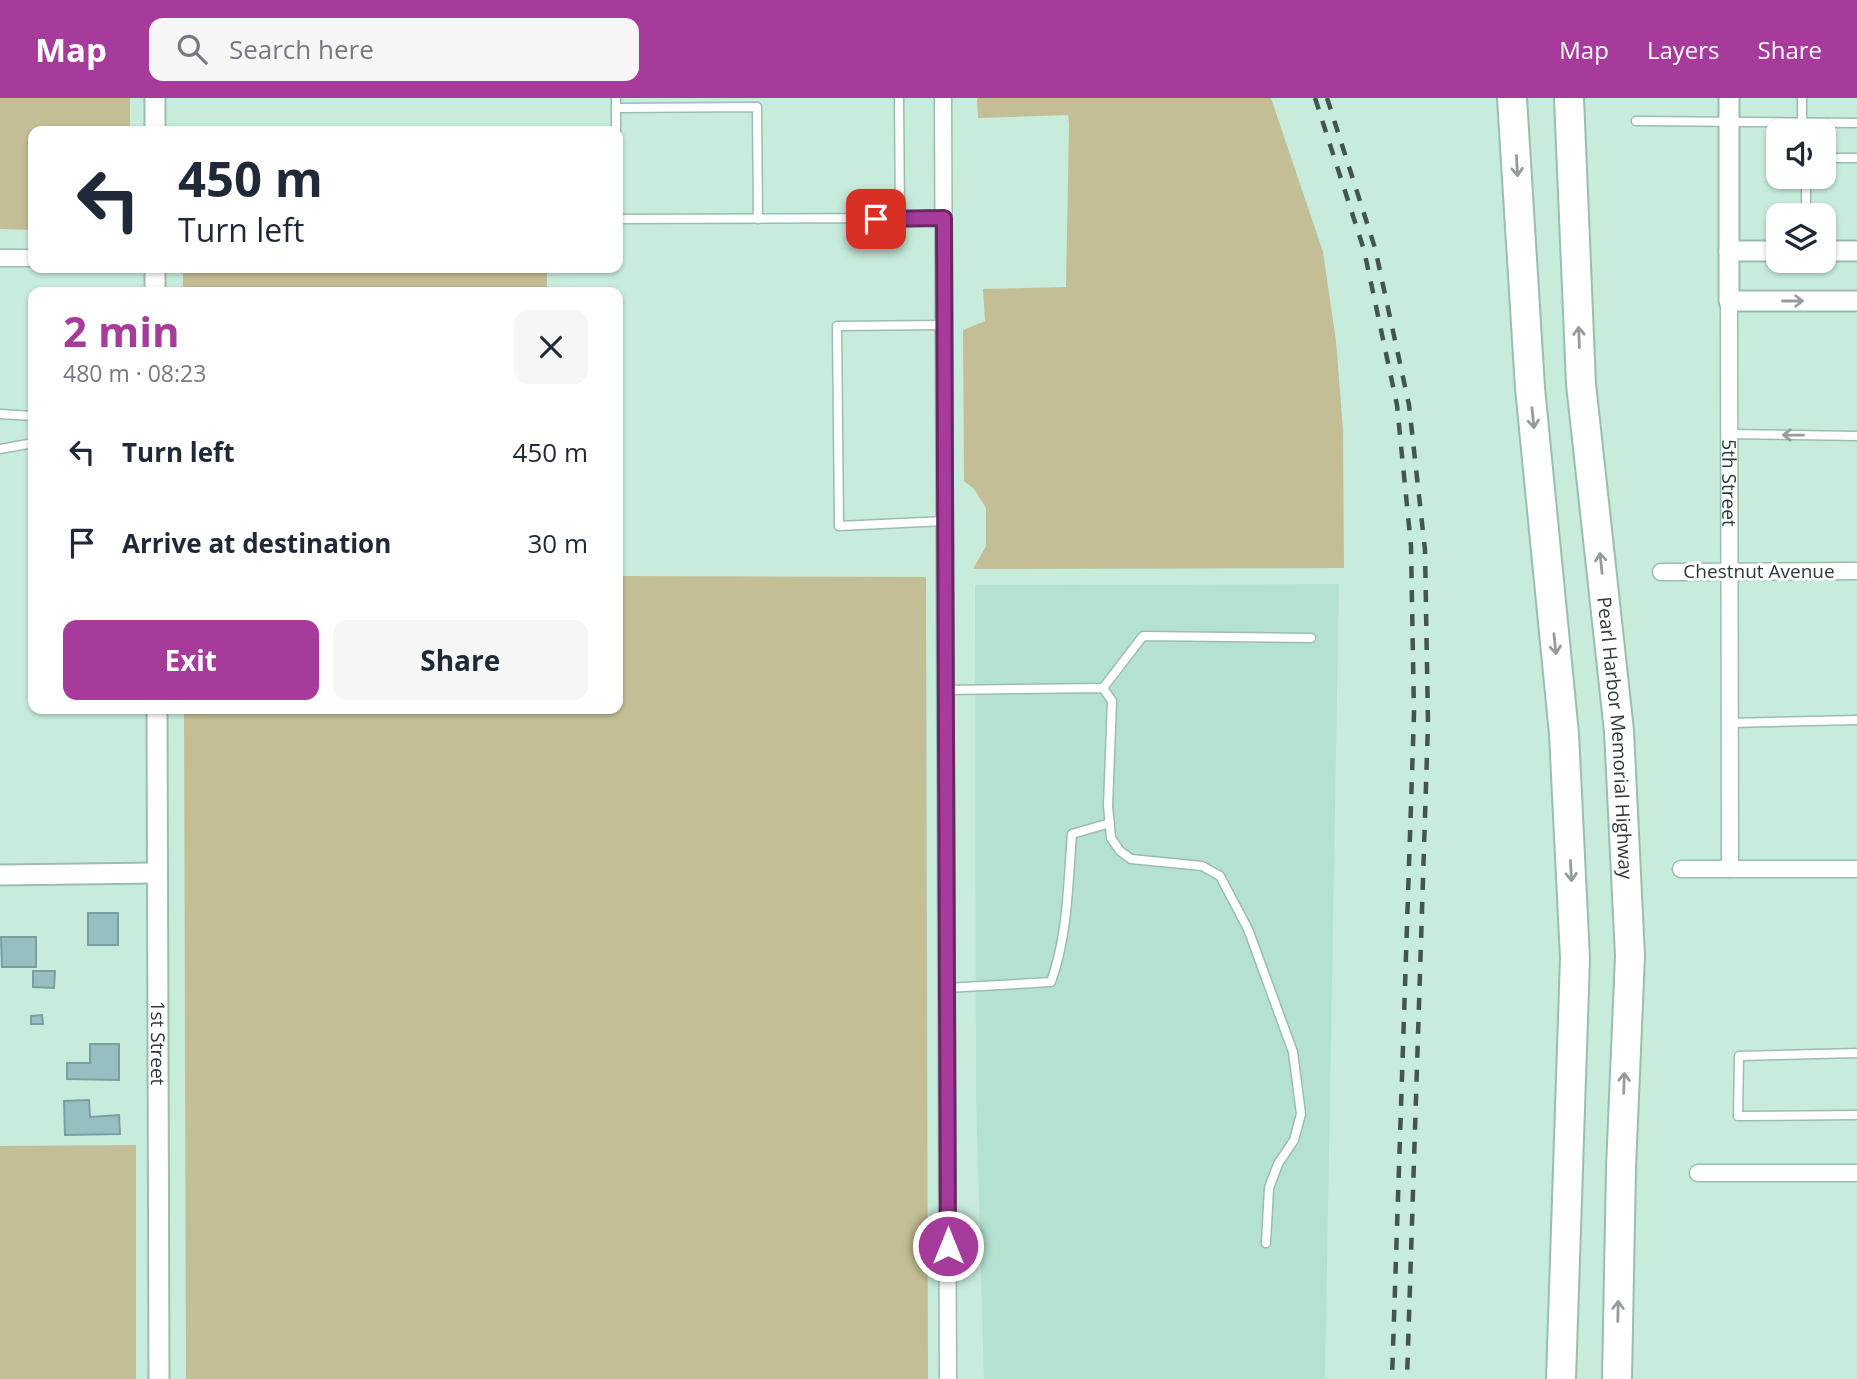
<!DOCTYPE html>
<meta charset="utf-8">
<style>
:root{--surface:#fff;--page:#f6f6f7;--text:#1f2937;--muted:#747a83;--accent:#a73b9b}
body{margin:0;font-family:"Open Sans",sans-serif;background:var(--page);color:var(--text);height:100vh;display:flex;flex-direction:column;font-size:26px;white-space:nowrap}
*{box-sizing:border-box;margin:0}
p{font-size:23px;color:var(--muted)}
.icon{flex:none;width:38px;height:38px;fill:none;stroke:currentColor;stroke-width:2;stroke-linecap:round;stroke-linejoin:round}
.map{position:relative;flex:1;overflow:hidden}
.panel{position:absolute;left:28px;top:189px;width:595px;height:427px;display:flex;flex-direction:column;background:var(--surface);border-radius:14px;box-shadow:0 2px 5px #0004}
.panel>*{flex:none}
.top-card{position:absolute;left:28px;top:28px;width:595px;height:147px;border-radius:14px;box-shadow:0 2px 5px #0004;background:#fff;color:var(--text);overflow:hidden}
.fabs{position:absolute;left:1766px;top:21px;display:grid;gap:14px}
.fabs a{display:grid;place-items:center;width:70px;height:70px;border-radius:14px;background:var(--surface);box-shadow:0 2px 5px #0004;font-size:35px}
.pin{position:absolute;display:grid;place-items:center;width:60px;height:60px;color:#fff;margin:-30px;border-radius:14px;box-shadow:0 4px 10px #0006}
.me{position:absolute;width:77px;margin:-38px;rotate:0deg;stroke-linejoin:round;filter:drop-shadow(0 0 5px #0008)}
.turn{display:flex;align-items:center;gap:24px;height:147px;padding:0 35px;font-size:32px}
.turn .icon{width:91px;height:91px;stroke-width:2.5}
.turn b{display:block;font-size:49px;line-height:60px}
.round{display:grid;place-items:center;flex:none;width:74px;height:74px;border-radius:14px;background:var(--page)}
.overview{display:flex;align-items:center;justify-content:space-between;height:119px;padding:0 35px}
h1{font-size:42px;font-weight:700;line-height:52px;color:var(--accent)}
.button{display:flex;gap:14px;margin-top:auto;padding:14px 35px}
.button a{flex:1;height:80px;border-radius:14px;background:var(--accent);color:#fff;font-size:28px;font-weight:700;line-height:80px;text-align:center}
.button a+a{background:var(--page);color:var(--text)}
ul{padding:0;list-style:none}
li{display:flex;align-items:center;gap:21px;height:91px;padding:0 35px}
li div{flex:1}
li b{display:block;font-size:26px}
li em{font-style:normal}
header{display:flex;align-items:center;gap:42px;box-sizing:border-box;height:98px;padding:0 35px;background:var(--accent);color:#fff}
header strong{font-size:33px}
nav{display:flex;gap:38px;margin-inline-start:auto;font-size:24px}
.search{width:490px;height:63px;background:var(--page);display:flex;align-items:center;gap:18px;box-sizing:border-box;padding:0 24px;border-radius:14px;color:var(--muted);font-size:26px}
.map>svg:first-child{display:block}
.built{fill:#b5e2d0}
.green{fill:#c3be95}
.building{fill:#97bfc1;stroke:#78a0a2;stroke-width:2}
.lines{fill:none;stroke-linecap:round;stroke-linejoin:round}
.service-casing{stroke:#9abdaf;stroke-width:11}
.minor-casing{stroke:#9abdaf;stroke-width:19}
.tertiary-casing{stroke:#9abdaf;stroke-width:23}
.motorway-casing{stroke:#9abdaf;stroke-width:32}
.service{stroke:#fff;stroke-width:8}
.minor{stroke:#fff;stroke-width:16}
.tertiary{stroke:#fff;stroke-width:19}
.motorway{stroke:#fff;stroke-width:28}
.rail{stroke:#44554e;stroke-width:4.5;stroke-dasharray:12 12;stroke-linecap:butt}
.oneway{stroke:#969c9a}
.route-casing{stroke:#6d2665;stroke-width:18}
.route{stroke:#a73b9b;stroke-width:12}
.labels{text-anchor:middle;stroke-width:6;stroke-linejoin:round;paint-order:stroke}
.street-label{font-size:19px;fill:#2c3a34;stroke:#fff}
</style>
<header>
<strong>Map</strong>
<div class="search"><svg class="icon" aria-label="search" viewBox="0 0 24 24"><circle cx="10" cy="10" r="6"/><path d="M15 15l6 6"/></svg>Search here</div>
<nav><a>Map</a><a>Layers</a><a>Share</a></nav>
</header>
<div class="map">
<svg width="1857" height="1281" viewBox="0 0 1857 1281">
<rect width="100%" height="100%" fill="#c7ecdc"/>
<polygon class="built" points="1339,486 1325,1281 984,1281 976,1001 975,487"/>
<g class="green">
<polygon points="0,0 130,0 130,33 33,33 33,132 0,131"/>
<polygon points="977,0 1271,0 1323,154 1336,243 1343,332 1344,470 973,471 986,448 986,410 974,391 964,383 963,232 985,223 983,191 1066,189 1069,26 1068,17 978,20"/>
<rect x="183" y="170" width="364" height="24"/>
<polygon points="618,478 926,479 928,1281 186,1281 184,611 618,611"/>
<polygon points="136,1047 136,1281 0,1281 0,1048"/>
</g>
<g class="building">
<rect x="88" y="815" width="30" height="32"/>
<polygon points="1,839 36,839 36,869 2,869"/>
<polygon points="33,873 55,873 54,890 33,889"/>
<polygon points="42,917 43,926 31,926 31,918"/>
<polygon points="90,946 119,946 119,982 67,981 67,965 90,965"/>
<polygon points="89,1002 90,1019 119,1017 120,1036 65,1037 64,1003"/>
</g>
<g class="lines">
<g class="service-casing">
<g id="service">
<polyline points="899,0 900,121"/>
<polyline points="616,10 757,9 758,121"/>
<polyline points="1636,23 1857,25"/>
<polyline points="1802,24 1802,0"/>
<polyline points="616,33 616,0"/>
<polyline points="1824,60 1857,60"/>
<polyline points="1806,79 1806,117"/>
<polyline points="618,121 944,120"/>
<polyline points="944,227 837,228 839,428 945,423"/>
<polyline points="0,316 33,318"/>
<polyline points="1729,336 1857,338"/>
<polyline points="0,351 33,345"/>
<polyline points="1103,590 1143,538 1311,540"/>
<polyline points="945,592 1103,590 1112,603 1108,708 1111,740 1120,753 1131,761 1202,768 1220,778 1248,831 1293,954 1301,1016 1294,1042 1278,1066 1269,1090 1266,1145"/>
<polyline points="1730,625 1857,622"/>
<path d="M946,890L1051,884C1068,837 1068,785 1072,736L1110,725"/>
<polyline points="1857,955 1739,958 1738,1018 1857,1017"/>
</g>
</g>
<g class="minor-casing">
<g id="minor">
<polyline points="943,0 948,1281"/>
<polyline points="0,160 33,160"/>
<path id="s1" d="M1729,203L1730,771"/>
<polyline points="1661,474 1857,473"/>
<polyline points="1681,771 1857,771"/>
<polyline points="1698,1075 1857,1075"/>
</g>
</g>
<g class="tertiary-casing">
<g id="tertiary">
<polyline points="155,0 155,33"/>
<polyline points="1729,0 1729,203 1857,203"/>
<polyline points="1729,153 1778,153"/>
<polyline points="1824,153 1857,153"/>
<polyline points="155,170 155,194"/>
<path id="s2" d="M157,611L159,1281"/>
<polyline points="0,777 157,775"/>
</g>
</g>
<g class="motorway-casing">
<g id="motorway">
<polyline points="1512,0 1530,290 1564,636 1575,860 1561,1281"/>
<path id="s3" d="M1569,0L1581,286L1619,633L1630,858L1621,1070L1617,1281"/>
</g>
</g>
<use href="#service" class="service"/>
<use href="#minor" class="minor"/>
<use href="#tertiary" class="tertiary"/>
<use href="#motorway" class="motorway"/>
<g class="rail">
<polyline points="1315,0 1364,152 1397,307 1411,448 1414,616 1392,1281"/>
<polyline points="1327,0 1375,150 1409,307 1425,452 1428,625 1407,1281"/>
</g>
</g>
<defs><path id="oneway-shaft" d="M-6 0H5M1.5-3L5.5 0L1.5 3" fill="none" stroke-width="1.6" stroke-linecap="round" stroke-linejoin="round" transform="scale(1.75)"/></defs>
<g class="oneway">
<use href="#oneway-shaft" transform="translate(1517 68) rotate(87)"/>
<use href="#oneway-shaft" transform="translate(1793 203)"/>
<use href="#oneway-shaft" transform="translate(1579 239) rotate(-92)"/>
<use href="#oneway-shaft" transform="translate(1533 320) rotate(84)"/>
<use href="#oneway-shaft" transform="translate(1793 337) rotate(-179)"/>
<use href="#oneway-shaft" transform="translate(1601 465) rotate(-96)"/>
<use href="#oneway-shaft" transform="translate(1555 546) rotate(84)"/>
<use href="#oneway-shaft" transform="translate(1571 773) rotate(87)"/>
<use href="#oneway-shaft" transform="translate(1624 985) rotate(-88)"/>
<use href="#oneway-shaft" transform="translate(1618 1213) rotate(-89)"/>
</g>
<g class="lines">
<g class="route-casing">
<polyline id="route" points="876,121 944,120 948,1148"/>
</g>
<use href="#route" class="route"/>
</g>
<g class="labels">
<g class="street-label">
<text dy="7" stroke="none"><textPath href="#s1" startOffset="182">5th Street</textPath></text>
<text x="1759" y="480">Chestnut Avenue</text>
<text dy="7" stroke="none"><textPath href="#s3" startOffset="642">Pearl Harbor Memorial Highway</textPath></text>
<text dy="7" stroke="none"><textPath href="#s2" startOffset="334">1st Street</textPath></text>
</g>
</g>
</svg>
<div class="fabs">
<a><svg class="icon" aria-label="sound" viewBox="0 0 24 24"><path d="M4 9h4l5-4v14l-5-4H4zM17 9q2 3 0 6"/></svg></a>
<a><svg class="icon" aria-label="layers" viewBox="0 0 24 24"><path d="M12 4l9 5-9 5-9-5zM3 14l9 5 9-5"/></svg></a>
</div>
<div class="pin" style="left:876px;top:121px;background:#d93025"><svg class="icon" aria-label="arrive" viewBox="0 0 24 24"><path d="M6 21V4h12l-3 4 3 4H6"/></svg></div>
<svg class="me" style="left:948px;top:1148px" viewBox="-20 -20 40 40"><circle r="17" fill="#a73b9b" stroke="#fff" stroke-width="3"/><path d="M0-11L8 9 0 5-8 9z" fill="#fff"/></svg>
<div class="top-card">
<div class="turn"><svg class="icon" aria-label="left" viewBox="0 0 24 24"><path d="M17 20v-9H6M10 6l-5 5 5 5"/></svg><div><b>450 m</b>Turn left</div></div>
</div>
<section class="panel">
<div class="overview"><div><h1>2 min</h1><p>480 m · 08:23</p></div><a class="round"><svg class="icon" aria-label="close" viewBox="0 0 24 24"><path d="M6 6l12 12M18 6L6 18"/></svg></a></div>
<ul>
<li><svg class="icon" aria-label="left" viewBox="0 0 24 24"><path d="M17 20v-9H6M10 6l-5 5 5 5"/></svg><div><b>Turn left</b></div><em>450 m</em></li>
<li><svg class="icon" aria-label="arrive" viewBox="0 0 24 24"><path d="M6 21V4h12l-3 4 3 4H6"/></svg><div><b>Arrive at destination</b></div><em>30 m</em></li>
</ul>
<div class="button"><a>Exit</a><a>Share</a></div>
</section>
</div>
